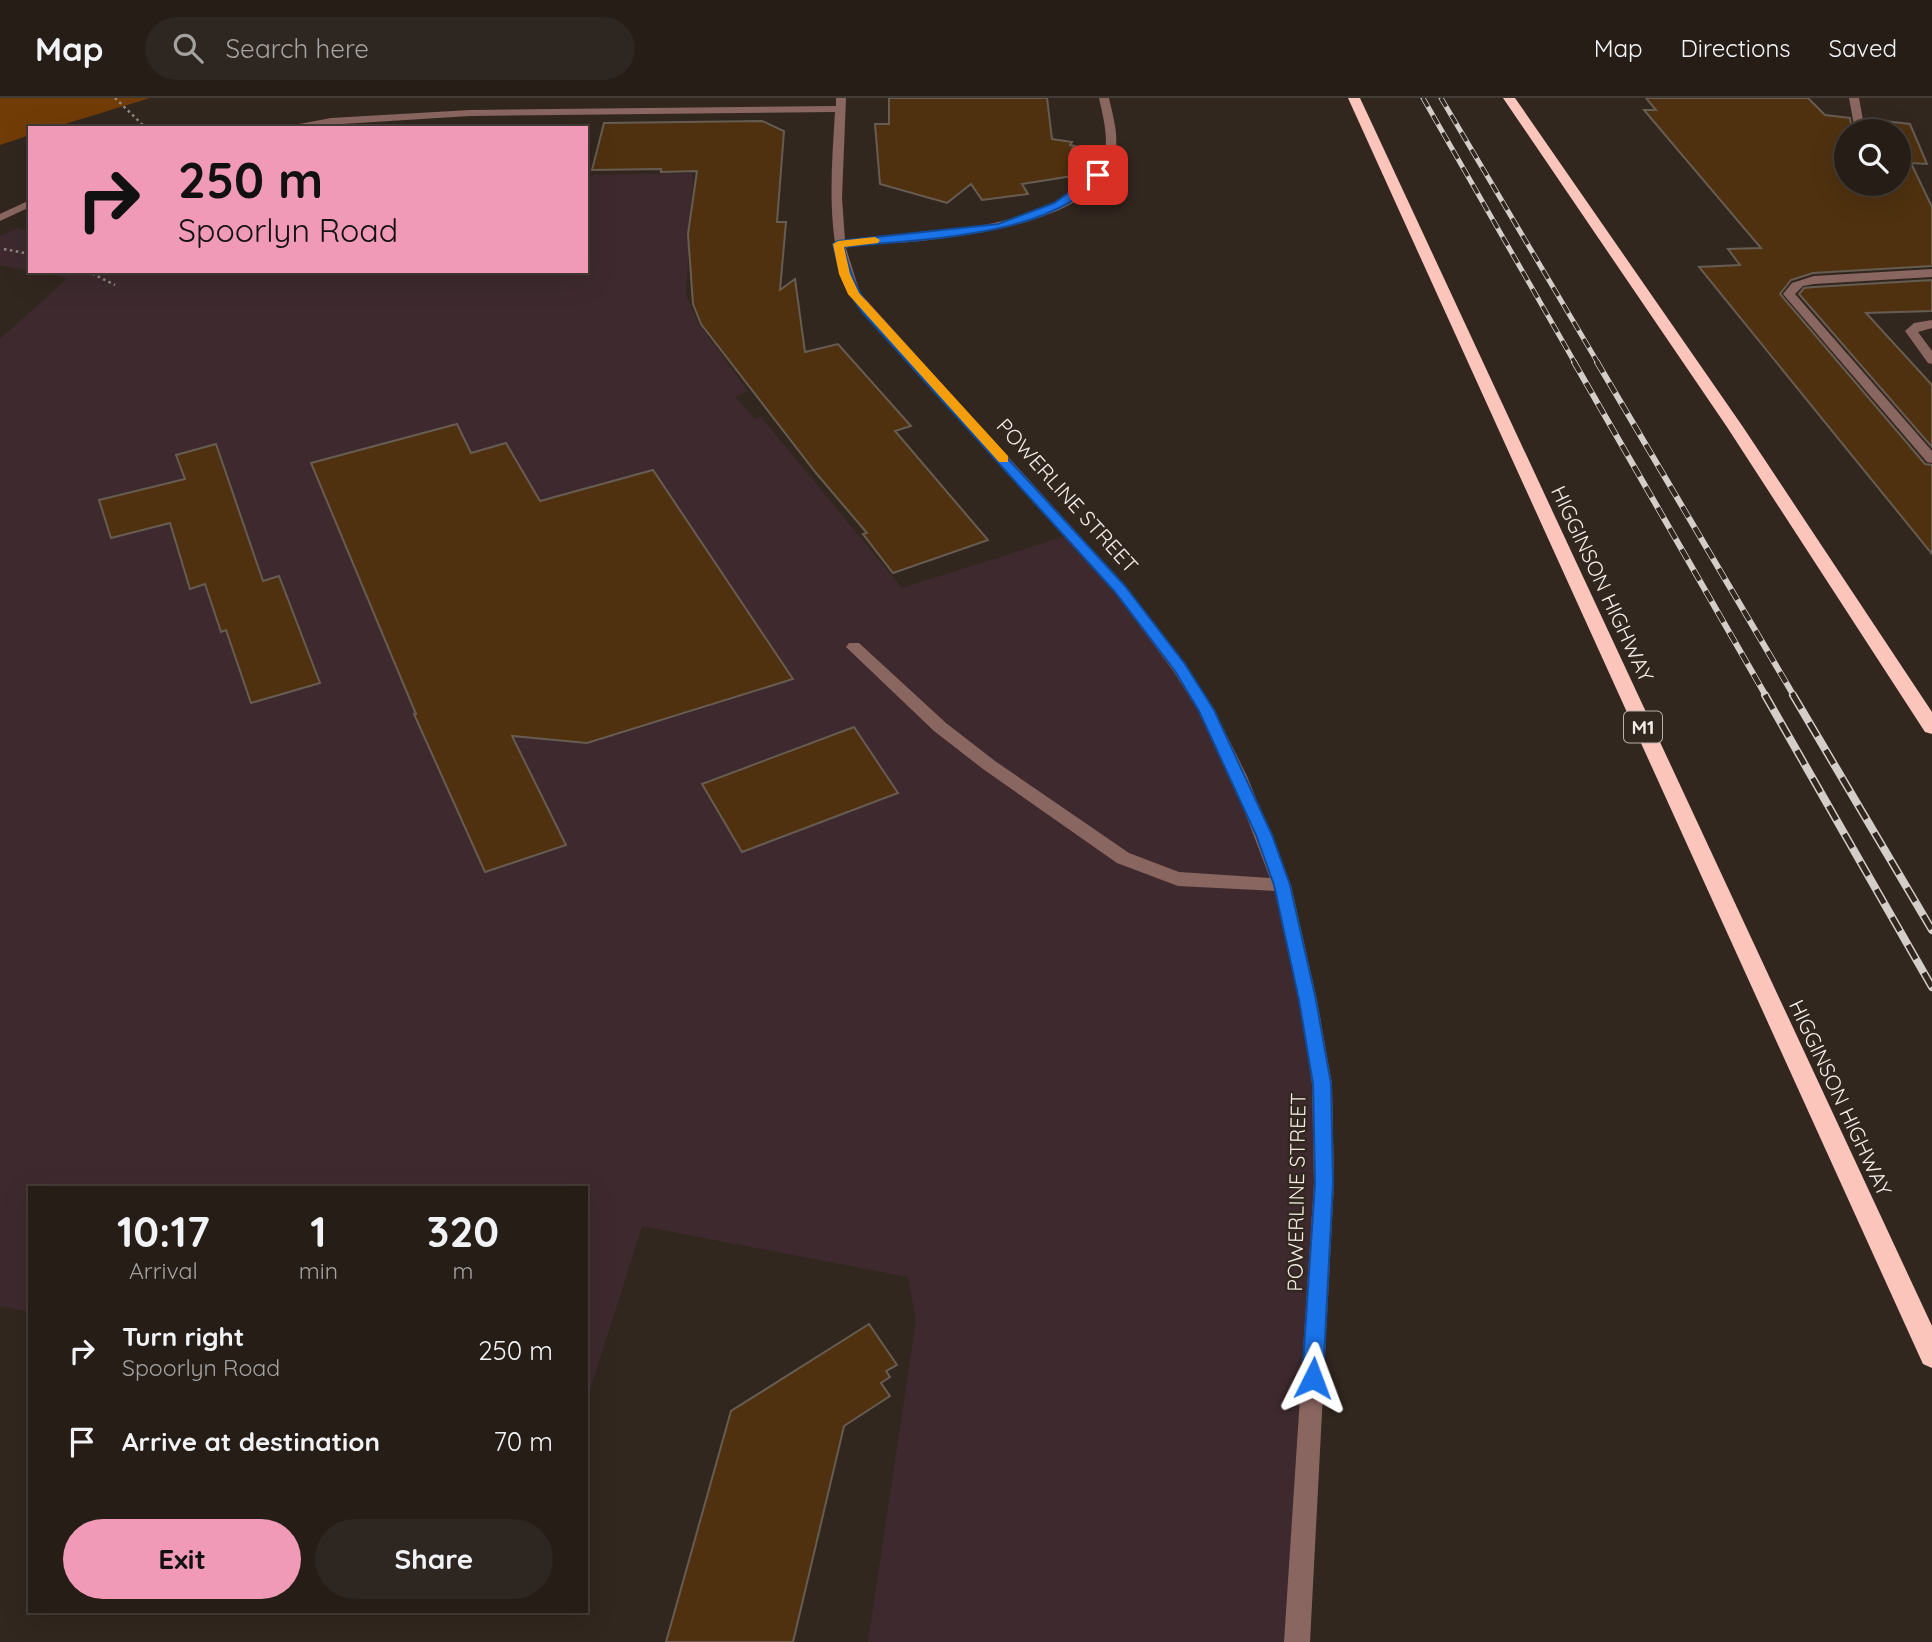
<!DOCTYPE html>
<style>
:root{--surface:#261d17;--page:#2e2620;--text:#f1f3f6;--muted:#a4a2a1;--line:#423b36;--accent:#f09ab7}
body{margin:0;font-family:Quicksand,sans-serif;background:var(--page);color:var(--text);height:100vh;display:flex;flex-direction:column;font-size:26px;white-space:nowrap}
*{box-sizing:border-box;margin:0}
p{font-size:23px;color:var(--muted)}
.icon{flex:none;width:38px;height:38px;fill:none;stroke:currentColor;stroke-width:2;stroke-linecap:round;stroke-linejoin:round}
.map{position:relative;flex:1;overflow:hidden}
.sheet{position:absolute;left:28px;top:1088px;width:560px;height:427px;display:flex;flex-direction:column;background:var(--surface);border-radius:0px;box-shadow:0 7px 28px #0002,0 0 0 2px var(--line)}
.sheet>*{flex:none}
.top-card{position:absolute;left:28px;top:28px;width:560px;height:147px;border-radius:0px;box-shadow:0 7px 28px #0002,0 0 0 2px var(--line);background:#f09ab7;color:#111;overflow:hidden}
.buttons{position:absolute;left:1834px;top:21px;display:grid;gap:14px}
.buttons a{display:grid;place-items:center;width:77px;height:77px;border-radius:50%;background:var(--surface);box-shadow:0 7px 28px #0002,0 0 0 2px var(--line);font-size:35px}
.pin{position:absolute;display:grid;place-items:center;width:60px;height:60px;color:#fff;margin:-30px;border-radius:14px;box-shadow:0 4px 10px #0006}
.me{position:absolute;width:77px;margin:-38px;rotate:3deg;stroke-linejoin:round;filter:drop-shadow(0 0 5px #0008)}
.turn{display:flex;align-items:center;gap:24px;height:147px;padding:0 35px;font-size:32px}
.turn .icon{width:91px;height:91px;stroke-width:2.5}
.turn b{display:block;font-size:49px;line-height:60px}
.eta{display:flex;justify-content:space-evenly;align-items:center;height:119px;text-align:center}
.eta b{font-size:42px;font-weight:800;line-height:49px}
.primary-button{display:flex;gap:14px;margin-top:auto;padding:14px 35px}
.primary-button a{flex:1;height:80px;border-radius:42px;background:var(--accent);color:#111;font-size:28px;font-weight:800;line-height:80px;text-align:center}
.primary-button a+a{background:var(--page);color:var(--text)}
ul{padding:0;list-style:none}
li{display:flex;align-items:center;gap:21px;height:91px;padding:0 35px}
li div{flex:1}
li b{display:block;font-size:26px}
li em{font-style:normal}
header{display:flex;align-items:center;gap:42px;box-sizing:border-box;height:98px;padding:0 35px;background:var(--surface);border-bottom:2px solid var(--line)}
header strong{font-size:33px}
nav{display:flex;gap:38px;margin-inline-start:auto;font-size:24px}
.search{width:490px;height:63px;background:var(--page);display:flex;align-items:center;gap:18px;box-sizing:border-box;padding:0 24px;border-radius:38px;color:var(--muted);font-size:26px}
.map>svg:first-child{display:block}
.education{fill:#3e2a2e}
.green{fill:#723c06}
.building{fill:#4f310f;stroke:#675c52;stroke-width:2}
.lines{fill:none;stroke-linecap:round;stroke-linejoin:round}
.path{stroke:#928982;stroke-width:2.5;stroke-dasharray:2.5 3.5;stroke-linecap:butt}
.minor{fill:#8a6660;fill-rule:evenodd}
.highway{fill:#fbc5bb;fill-rule:evenodd}
.rail-far2-casing{stroke:#d5cdc7;stroke-width:5}
.rail-far1-casing{stroke:#d5cdc7;stroke-width:6}
.rail-casing{stroke:#d5cdc7;stroke-width:8}
.rail-far2{stroke:#32271f;stroke-width:3.5;stroke-dasharray:10;stroke-linecap:butt}
.rail-far1{stroke:#32271f;stroke-width:4.5;stroke-dasharray:12;stroke-linecap:butt}
.rail{stroke:#32271f;stroke-width:5;stroke-dasharray:16;stroke-linecap:butt}
.route{fill:#1a73e8;stroke:#114b97;stroke-width:2}
.slow{fill:#f59e0b}
.labels{text-anchor:middle;stroke-width:5;stroke-linejoin:round;paint-order:stroke}
.shield{fill:#32271f;stroke:#b8b0aa;stroke-width:2}
.shield-label{font-size:19px;font-weight:bold;fill:#f2ebe5}
.street-label{font-size:21px;fill:#f2ebe5;stroke:#32271f}
</style>
<header>
<strong>Map</strong>
<div class="search"><svg class="icon" aria-label="search" viewBox="0 0 24 24"><circle cx="10" cy="10" r="6"/><path d="M15 15l6 6"/></svg>Search here</div>
<nav><a>Map</a><a>Directions</a><a>Saved</a></nav>
</header>
<div class="map">
<svg width="1932" height="1544" viewBox="0 0 1932 1544">
<rect width="100%" height="100%" fill="#32271f"/>
<g class="education">
<polygon points="693,75 686,197 698,225 748,293 735,299 755,321 761,319 902,490 1072,436 1182,568 1267,734 1323,985 1299,1544 868,1544 916,1223 908,1179 642,1128 586,1305 586,1090 30,1090 30,1214 0,1208 0,241 68,180 33,173 586,173 586,77"/>
<polygon points="18,130 30,134 30,173 0,167 0,138"/>
</g>
<polygon class="green" points="0,0 150,0 52,30 30,30 30,37 0,47"/>
<g class="building">
<polygon points="889,0 1047,0 1052,41 1072,44 1070,47 1075,48 1072,51 1101,58 1091,75 1022,86 1028,96 982,102 971,86 947,105 880,86 875,26 889,26"/>
<polygon points="1646,0 1808,0 1825,17 1850,20 1852,33 1846,33 1846,86 1899,86 1899,33 1867,33 1866,21 1910,26 1927,66 1911,65 1932,109 1932,168 1813,175 1791,182 1780,196 1925,366 1932,367 1932,456 1699,169 1740,167 1728,151 1761,150 1644,12 1656,12"/>
<polygon points="762,23 784,33 777,124 786,124 780,192 795,181 805,254 838,246 911,328 895,333 988,442 893,475 863,436 867,435 816,375 701,226 693,206 688,136 697,73 661,74 661,71 592,72 604,25"/>
<polygon points="1932,182 1932,213 1866,215 1932,287 1932,349 1799,196 1804,190 1814,189"/>
<polygon points="457,326 471,355 506,345 540,403 653,372 793,581 587,645 512,638 566,747 485,774 414,616 416,616 311,365"/>
<polygon points="216,346 263,483 279,478 320,585 251,605 226,532 221,534 205,486 190,491 170,425 111,440 99,402 185,381 176,357"/>
<polygon points="854,629 898,695 742,754 702,686"/>
<polygon points="869,1226 897,1267 886,1273 890,1279 881,1285 890,1298 844,1328 793,1544 666,1544 731,1313"/>
</g>
<g class="lines">
<g class="path">
<polyline points="115,0 146,30"/>
<polyline points="4,151 30,156"/>
<polyline points="87,173 115,187"/>
</g>
<g class="minor">
<path d="M836,0H846L842,100L845,142C908,137 1082,132 1104,58C1109,39 1103,19 1099,0H1109C1113,19 1120,39 1114,59C1095,125 966,138 910,144C890,146 862,143 846,150L860,195L1125,488L1185,566L1214,612L1247,678L1291,787L1317,902L1332,986L1334,1085L1310,1544H1284L1314,1085L1312,986L1299,902L1275,793L1178,788L1117,765L983,671L934,633L846,549L849,545H859L946,625L995,663L1129,755L1179,774L1270,780L1231,678L1198,612L1174,574L1115,494L848,196C826,136 831,79 835,14L470,18L278,30L331,20L470,12L836,8Z"/>
<polygon points="1849,0 1859,0 1865,33 1855,33"/>
<polygon points="30,102 30,109 0,123 0,116"/>
<polygon points="1932,171 1932,179 1814,186 1803,188 1795,196 1932,353 1932,365 1927,364 1783,196 1792,185 1814,178"/>
<polygon points="1932,222 1932,230 1918,234 1932,253 1932,266 1928,265 1905,233 1914,225"/>
</g>
<g class="highway">
<polygon points="1348,0 1360,0 1932,1228 1932,1270 1923,1266"/>
<polygon points="1503,0 1515,0 1743,329 1932,614 1932,636 1925,634 1727,329"/>
</g>
<g class="rail-far2-casing">
<g id="rail-far2">
<polyline points="1423,0 1575,265"/>
<polyline points="1441,0 1598,265"/>
</g>
</g>
<g class="rail-far1-casing">
<g id="rail-far1">
<polyline points="1574,264 1766,598"/>
<polyline points="1597,264 1794,598"/>
</g>
</g>
<g class="rail-casing">
<g id="rail">
<polyline points="1765,597 1932,889"/>
<polyline points="1793,597 1932,832"/>
</g>
</g>
<use href="#rail-far2" class="rail-far2"/>
<use href="#rail-far1" class="rail-far1"/>
<use href="#rail" class="rail"/>
</g>
<path class="route" d="M1098,74L1103,77C1049,141 922,140 844,149C849,173 856,191 870,211L1125,488L1185,566L1214,612L1272,737L1290,787L1316,902L1331,986L1333,1085L1323,1280L1320,1287L1313,1290L1305,1287L1302,1280L1315,1085L1313,986L1299,902L1274,787L1256,737L1199,613L1175,573L1115,494L863,215C846,193 839,173 833,146L838,143L998,126L1054,105Z"/>
<polygon class="slow" points="875,139 880,142 878,145 844,149 850,176 859,195 1008,358 1008,364 999,364 848,196 839,176 833,146 838,143"/>
<g class="labels">
<rect class="shield" x="1624" y="613.5" width="38" height="31" rx="5"/>
<g class="shield-label">
<text x="1643" y="636">M1</text>
</g>
<g class="street-label">
<text transform="translate(1067 398) rotate(48)" y="7">POWERLINE STREET</text>
<text transform="translate(1602 486) rotate(65)" y="7">HIGGINSON HIGHWAY</text>
<text transform="translate(1840 1000) rotate(65)" y="7">HIGGINSON HIGHWAY</text>
<text transform="translate(1297 1094) rotate(-89)" y="7">POWERLINE STREET</text>
</g>
</g>
</svg>
<div class="buttons">
<a><svg class="icon" aria-label="search" viewBox="0 0 24 24"><circle cx="10" cy="10" r="6"/><path d="M15 15l6 6"/></svg></a>
</div>
<div class="pin" style="left:1098px;top:77px;background:#d93025"><svg class="icon" aria-label="arrive" viewBox="0 0 24 24"><path d="M6 21V4h12l-3 4 3 4H6"/></svg></div>
<svg class="me" style="left:1313px;top:1280px" viewBox="-20 -20 40 40"><path d="M0-17L14 15 0 8-14 15z" fill="#1a73e8" stroke="#fff" stroke-width="4"/></svg>
<div class="top-card">
<div class="turn"><svg class="icon" aria-label="right" viewBox="0 0 24 24"><path d="M7 20v-9h11M14 6l5 5-5 5"/></svg><div><b>250 m</b>Spoorlyn Road</div></div>
</div>
<section class="sheet">
<div class="eta">
<div><b>10:17</b><p>Arrival</p></div>
<div><b>1</b><p>min</p></div>
<div><b>320</b><p>m</p></div>
</div>
<ul>
<li><svg class="icon" aria-label="right" viewBox="0 0 24 24"><path d="M7 20v-9h11M14 6l5 5-5 5"/></svg><div><b>Turn right</b><p>Spoorlyn Road</p></div><em>250 m</em></li>
<li><svg class="icon" aria-label="arrive" viewBox="0 0 24 24"><path d="M6 21V4h12l-3 4 3 4H6"/></svg><div><b>Arrive at destination</b></div><em>70 m</em></li>
</ul>
<div class="primary-button"><a>Exit</a><a>Share</a></div>
</section>
</div>
